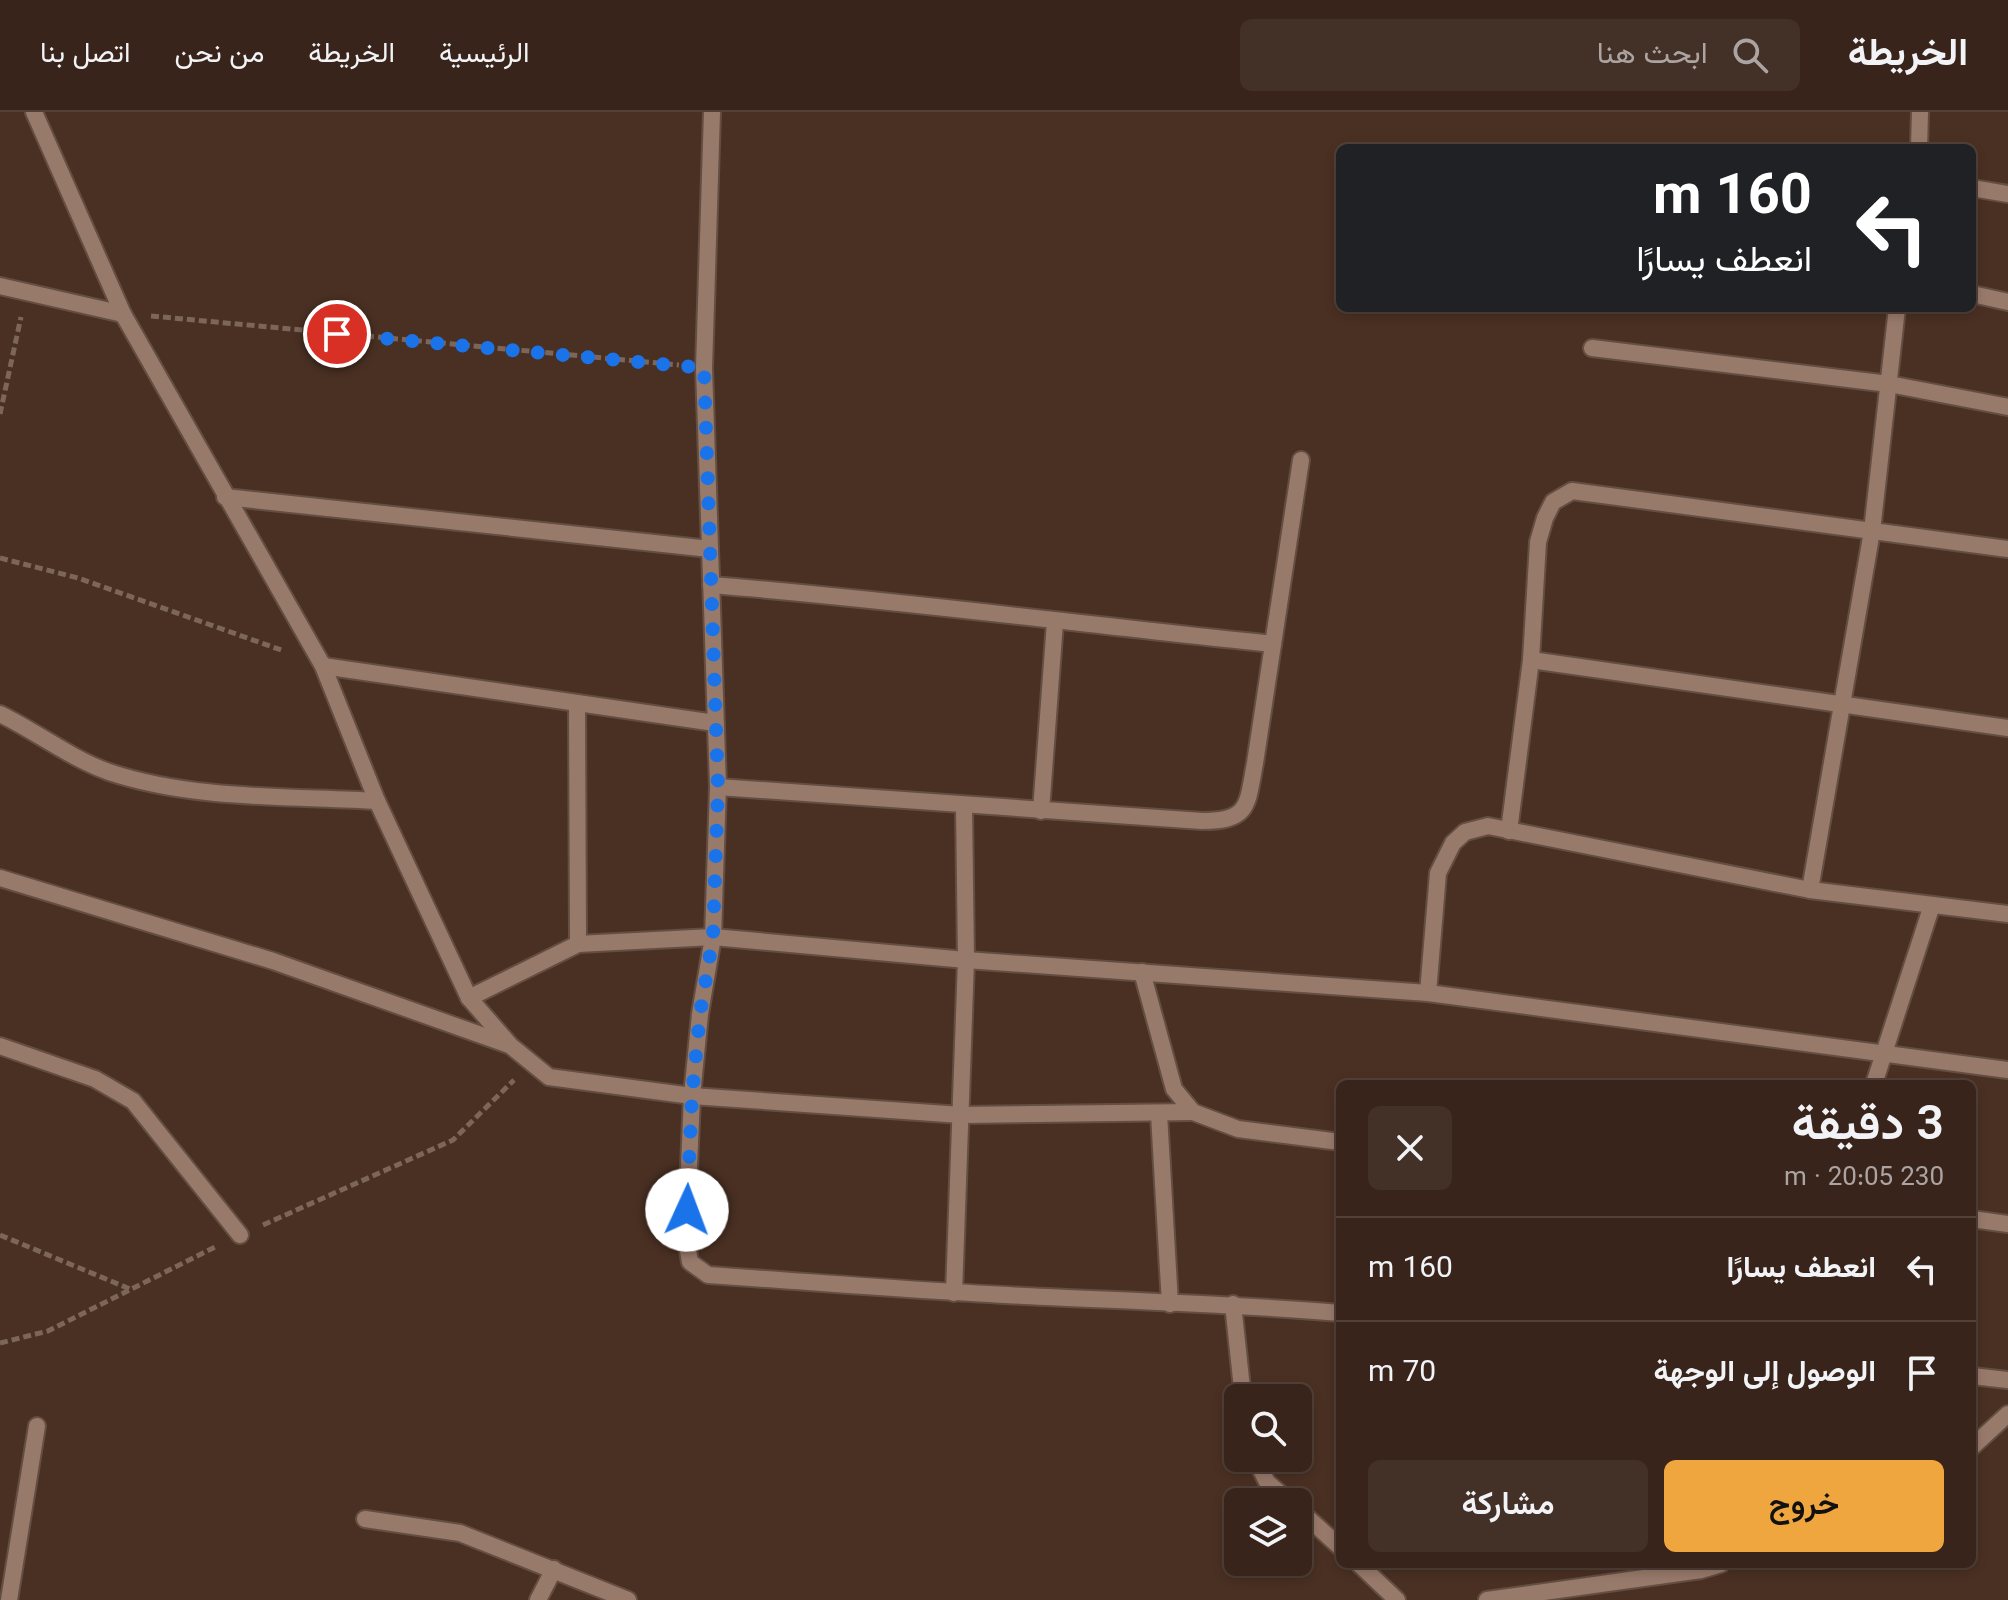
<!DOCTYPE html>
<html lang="ar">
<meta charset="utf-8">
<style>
:root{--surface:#38241a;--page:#433027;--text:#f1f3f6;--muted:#aba4a2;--line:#524139;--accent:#f0a63e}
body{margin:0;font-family:Georgia,Vazirmatn,serif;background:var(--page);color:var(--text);direction:rtl;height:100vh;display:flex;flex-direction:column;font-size:30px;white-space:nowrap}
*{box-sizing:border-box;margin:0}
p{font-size:26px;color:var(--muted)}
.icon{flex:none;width:44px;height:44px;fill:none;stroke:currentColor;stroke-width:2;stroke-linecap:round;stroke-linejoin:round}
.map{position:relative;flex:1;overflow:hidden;direction:ltr}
.details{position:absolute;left:1336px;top:968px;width:640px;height:488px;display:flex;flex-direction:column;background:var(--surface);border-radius:12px;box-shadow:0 4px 12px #0003,0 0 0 2px var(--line);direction:rtl}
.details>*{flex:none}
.top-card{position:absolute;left:1336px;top:32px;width:640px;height:168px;border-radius:12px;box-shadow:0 4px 12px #0003,0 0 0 2px var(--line);direction:rtl;background:#202124;color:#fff;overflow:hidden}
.fabs{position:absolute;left:1224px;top:1272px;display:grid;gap:16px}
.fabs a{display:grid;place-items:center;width:88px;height:88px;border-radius:12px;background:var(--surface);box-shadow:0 4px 12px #0003,0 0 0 2px var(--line);font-size:40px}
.pin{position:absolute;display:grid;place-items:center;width:68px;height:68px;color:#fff;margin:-34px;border:4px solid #fff;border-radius:50%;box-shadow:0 2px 8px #0007}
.me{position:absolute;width:88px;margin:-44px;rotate:2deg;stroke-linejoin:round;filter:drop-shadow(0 0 6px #0008)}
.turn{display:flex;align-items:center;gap:28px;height:168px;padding:0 32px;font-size:36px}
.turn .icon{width:104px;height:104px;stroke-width:2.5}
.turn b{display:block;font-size:56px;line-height:68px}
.round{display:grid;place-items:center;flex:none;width:84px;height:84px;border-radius:12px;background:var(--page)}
.headline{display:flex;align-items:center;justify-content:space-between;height:136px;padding:0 32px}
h1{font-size:48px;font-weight:600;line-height:60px}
.action{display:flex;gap:16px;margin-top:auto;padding:16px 32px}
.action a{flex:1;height:92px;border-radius:12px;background:var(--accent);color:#111;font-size:32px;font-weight:600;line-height:92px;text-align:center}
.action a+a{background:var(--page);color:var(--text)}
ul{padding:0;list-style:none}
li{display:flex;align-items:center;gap:24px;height:104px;padding:0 32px;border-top:2px solid var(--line)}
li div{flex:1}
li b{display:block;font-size:30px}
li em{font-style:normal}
header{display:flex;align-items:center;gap:48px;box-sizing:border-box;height:112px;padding:0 40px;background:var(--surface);border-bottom:2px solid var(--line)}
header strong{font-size:38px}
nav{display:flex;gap:44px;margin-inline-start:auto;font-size:28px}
.search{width:560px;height:72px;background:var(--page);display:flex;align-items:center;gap:20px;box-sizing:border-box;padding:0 28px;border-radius:12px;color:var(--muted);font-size:30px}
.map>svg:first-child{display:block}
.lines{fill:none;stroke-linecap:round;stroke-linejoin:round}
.minor-casing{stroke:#634e41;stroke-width:20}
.path{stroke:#7c6559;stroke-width:5;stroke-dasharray:8 4;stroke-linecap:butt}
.minor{stroke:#987a6b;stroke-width:16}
.route{stroke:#1a73e8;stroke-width:14;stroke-dasharray:0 25.2}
</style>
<header>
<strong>الخريطة</strong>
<div class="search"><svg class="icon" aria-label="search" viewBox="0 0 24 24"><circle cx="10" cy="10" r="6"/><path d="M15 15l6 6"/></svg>ابحث هنا</div>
<nav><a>الرئيسية</a><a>الخريطة</a><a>من نحن</a><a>اتصل بنا</a></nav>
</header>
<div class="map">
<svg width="2008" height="1488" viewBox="0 0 2008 1488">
<rect width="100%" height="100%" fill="#4a3023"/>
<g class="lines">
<g class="minor-casing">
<g id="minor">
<polyline points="34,0 123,202 323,554 377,689 469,886 511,934 549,965 692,984 961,1003 1193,1000"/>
<path d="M712,0L704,256L718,675L713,825L700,902L692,984L686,1127L690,1150L708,1163C813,1170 918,1179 1024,1184C1129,1189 1235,1192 1340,1201"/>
<polyline points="1919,36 1920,0"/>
<polyline points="1972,76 2008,82"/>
<polyline points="0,174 123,202"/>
<polyline points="1972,182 2008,190"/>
<polyline points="1592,236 1889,272 2008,295"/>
<polyline points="225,385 710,437"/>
<path d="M711,473C898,488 1086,513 1273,532"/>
<polyline points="1531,548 2008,616"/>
<polyline points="323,554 715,611"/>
<polyline points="577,591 578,832"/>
<path d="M0,602C37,620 70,646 109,660C192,688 290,684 377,689"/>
<path d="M718,675L1202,709C1250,709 1247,693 1255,651L1301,348"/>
<polyline points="1041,699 1055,510"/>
<polyline points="1509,719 1531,548 1538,430 1545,406 1553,390 1572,379 2008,437"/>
<polyline points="0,766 273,849 509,933"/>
<polyline points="1810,778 1872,419 1897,196"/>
<polyline points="1142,860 1174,977 1193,1000 1238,1017 1340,1030"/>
<polyline points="1428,881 1438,761 1453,731 1465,720 1488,714 1810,778 2008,802"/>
<polyline points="469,886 578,832 713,825 966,848 1428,881 2008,958"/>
<polyline points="0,934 95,967 133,989 240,1123"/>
<polyline points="1874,972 1932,793"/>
<polyline points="1159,1002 1170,1192"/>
<polyline points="1972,1107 2008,1112"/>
<polyline points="954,1181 966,848 964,693"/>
<polyline points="1233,1192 1243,1286"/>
<polyline points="1972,1264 2008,1268"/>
<polyline points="1972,1335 2008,1302"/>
<polyline points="1255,1346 1267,1370 1290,1390"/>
<polyline points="1298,1397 1340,1435"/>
<polyline points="365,1407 460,1421 628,1488"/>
<polyline points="1359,1452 1397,1488"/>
<polyline points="9,1488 37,1314"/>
<polyline points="538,1488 554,1457"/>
<polyline points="1487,1488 1701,1458 1721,1452"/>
</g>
</g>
<g class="path">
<polyline points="151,204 679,253"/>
<polyline points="0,302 21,205"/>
<polyline points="0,446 78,466 284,539"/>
<polyline points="263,1113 453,1028 514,968"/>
<polyline points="0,1123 130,1177"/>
<polyline points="0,1231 48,1219 217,1134"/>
</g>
<use href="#minor" class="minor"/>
</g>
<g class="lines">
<polyline class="route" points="337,222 704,256 718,675 713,825 700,902 692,984 687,1098"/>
</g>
</svg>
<div class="fabs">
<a><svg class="icon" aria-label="search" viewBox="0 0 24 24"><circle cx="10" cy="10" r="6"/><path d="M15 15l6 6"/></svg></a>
<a><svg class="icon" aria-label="layers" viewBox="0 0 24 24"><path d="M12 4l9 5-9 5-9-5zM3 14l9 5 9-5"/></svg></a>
</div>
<div class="pin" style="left:337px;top:222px;background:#d93025"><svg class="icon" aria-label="arrive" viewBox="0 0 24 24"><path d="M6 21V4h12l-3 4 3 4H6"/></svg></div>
<svg class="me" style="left:687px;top:1098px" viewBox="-20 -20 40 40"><circle r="19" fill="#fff"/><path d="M0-13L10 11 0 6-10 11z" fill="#1a73e8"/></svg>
<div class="top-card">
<div class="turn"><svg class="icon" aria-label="left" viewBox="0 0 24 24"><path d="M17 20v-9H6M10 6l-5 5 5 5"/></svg><div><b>160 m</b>انعطف يسارًا</div></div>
</div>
<section class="details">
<div class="headline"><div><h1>3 دقيقة</h1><p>230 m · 20:05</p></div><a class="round"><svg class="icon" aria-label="close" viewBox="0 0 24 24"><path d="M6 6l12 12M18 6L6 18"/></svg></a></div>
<ul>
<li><svg class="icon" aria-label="left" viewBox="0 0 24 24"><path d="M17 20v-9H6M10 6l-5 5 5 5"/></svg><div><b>انعطف يسارًا</b></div><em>160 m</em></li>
<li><svg class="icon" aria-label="arrive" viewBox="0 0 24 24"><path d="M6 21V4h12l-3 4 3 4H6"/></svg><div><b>الوصول إلى الوجهة</b></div><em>70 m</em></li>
</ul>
<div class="action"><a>خروج</a><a>مشاركة</a></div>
</section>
</div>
